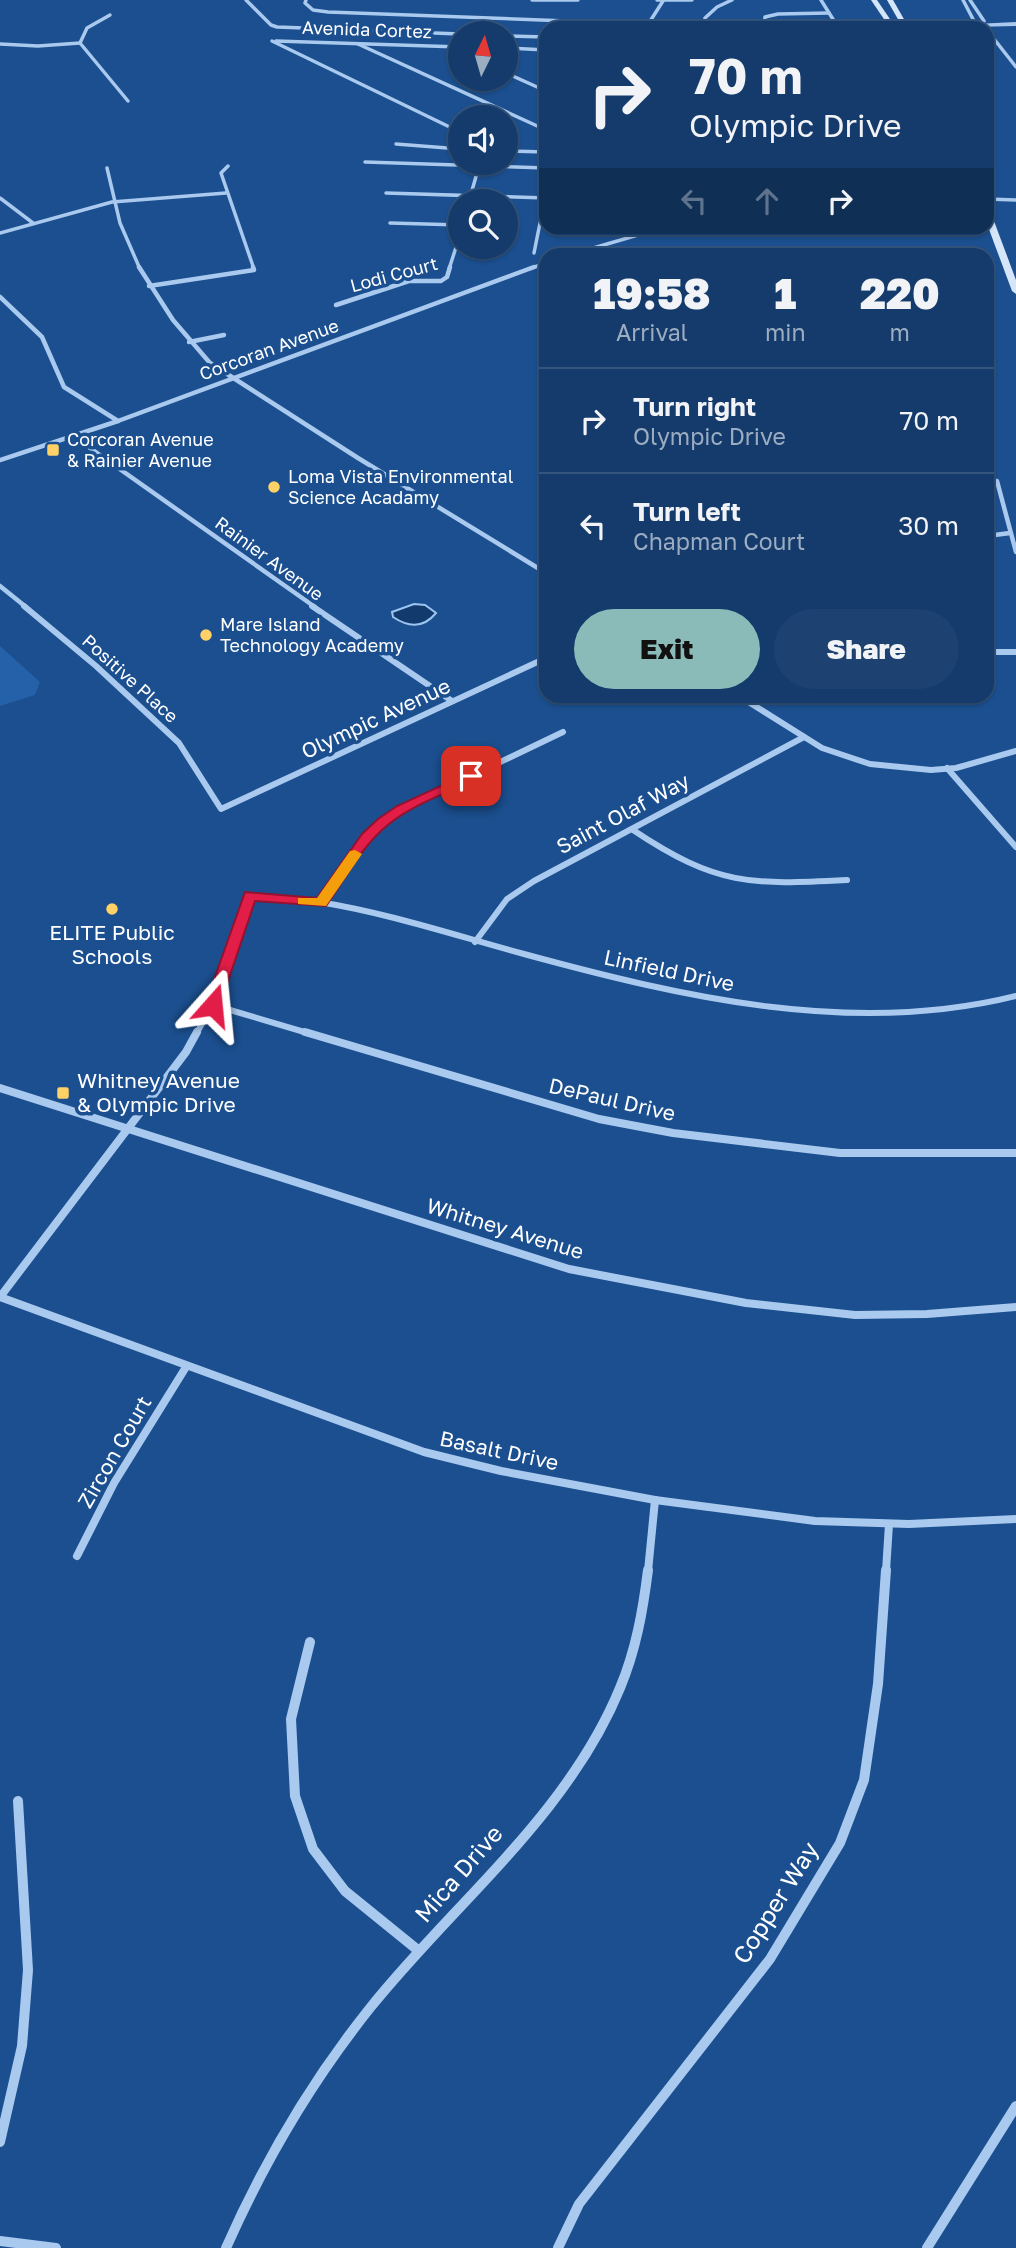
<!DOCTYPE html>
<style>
:root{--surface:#143b6b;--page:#1d4271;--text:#f1f3f6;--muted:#9dadc1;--line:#33557e;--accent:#8bbbb9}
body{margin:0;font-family:"Golos Text",sans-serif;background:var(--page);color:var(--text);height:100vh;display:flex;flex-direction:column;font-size:26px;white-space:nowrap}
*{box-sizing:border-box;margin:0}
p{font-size:23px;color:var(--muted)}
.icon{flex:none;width:38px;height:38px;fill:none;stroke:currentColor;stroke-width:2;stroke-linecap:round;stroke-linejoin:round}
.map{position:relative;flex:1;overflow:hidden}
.side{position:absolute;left:539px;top:248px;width:455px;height:455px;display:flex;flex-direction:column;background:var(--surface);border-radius:21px;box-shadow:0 2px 5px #0004,0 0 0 2px var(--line)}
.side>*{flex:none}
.banner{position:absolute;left:539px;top:21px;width:455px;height:214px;border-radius:21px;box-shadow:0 2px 5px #0004,0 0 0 2px var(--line);background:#143b6b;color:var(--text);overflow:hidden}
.needle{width:46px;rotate:5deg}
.fabs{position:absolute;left:448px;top:21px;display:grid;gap:14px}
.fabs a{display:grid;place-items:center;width:70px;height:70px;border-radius:50%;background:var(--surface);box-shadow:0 2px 5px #0004,0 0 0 2px var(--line);font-size:35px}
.pin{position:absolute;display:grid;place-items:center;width:60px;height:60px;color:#fff;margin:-30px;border-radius:14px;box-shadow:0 4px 10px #0006}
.me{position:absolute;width:77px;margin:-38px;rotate:18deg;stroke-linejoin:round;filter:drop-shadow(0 0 5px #0008)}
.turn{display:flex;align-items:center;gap:24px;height:147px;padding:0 35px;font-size:32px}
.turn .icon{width:91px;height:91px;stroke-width:2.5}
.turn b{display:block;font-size:49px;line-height:60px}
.lanes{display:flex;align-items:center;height:66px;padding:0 35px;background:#0003;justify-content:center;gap:35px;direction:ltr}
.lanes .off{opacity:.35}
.eta{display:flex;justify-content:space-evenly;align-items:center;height:119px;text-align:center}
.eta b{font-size:42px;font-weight:800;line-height:49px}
.cta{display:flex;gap:14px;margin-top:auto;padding:14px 35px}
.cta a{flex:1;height:80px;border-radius:42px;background:var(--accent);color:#111;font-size:28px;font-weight:800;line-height:80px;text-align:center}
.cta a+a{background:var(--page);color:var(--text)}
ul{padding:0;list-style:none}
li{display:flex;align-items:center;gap:21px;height:105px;padding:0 35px;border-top:2px solid var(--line)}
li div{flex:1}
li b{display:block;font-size:26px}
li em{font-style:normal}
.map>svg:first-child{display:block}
.green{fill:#2461a8}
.water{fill:#123a6d;stroke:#9cc4f0;stroke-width:2}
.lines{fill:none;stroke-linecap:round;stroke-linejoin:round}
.minor-far4{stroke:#a9c9ee;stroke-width:3.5}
.minor-far3{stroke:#a9c9ee;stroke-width:4.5}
.minor-far2{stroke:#a9c9ee;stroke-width:6}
.minor-far1{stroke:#a9c9ee;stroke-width:8}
.minor{stroke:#a9c9ee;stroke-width:10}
.tertiary{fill:#a9c9ee;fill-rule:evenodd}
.secondary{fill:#d6e6fa;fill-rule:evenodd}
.route{fill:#e11d48;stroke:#92132f;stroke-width:2}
.slow{fill:#f59e0b}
.poi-dot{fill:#ffd166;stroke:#1b4f8f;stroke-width:2.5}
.labels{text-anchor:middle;stroke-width:7;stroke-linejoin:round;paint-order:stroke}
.far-street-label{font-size:18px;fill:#fff;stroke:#1b4f8f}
.far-poi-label{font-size:18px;fill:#fff;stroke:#1b4f8f;text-anchor:start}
.street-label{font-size:21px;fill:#fff;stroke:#1b4f8f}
.poi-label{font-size:21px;fill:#fff;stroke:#1b4f8f}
.near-street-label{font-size:24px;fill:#fff;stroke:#1b4f8f}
</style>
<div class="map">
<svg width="1016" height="2248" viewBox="0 0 1016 2248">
<rect width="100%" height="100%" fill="#1b4f8f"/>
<polygon class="green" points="0,646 40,682 35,695 0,706"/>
<path class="water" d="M414,604L425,605L436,613C423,629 408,627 393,617L392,612Z"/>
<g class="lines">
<g class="minor-far4">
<polyline points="246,0 271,25 277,27 460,34"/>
<polyline points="306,0 305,3 313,10 328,12 646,24"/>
<polyline points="532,0 578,0"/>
<polyline points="657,0 692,0"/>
<polyline points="821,0 836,24 842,28"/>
<polyline points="963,0 974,21 985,28"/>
<polyline points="970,0 984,21 983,25"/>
<polyline points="647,26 663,1"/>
<polyline points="704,28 705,18 717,7 732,0"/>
<polyline points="764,28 765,17 778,14 829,13"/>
<polyline points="843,28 904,24"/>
<polyline points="987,30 1016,67"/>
<polyline points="506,36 546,37"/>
<polyline points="272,41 460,132"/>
<polyline points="276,41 460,47"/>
<polyline points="80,43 128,101"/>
<polyline points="80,43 87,28 110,15"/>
<polyline points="0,44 38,46 80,43"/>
<polyline points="358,44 546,130"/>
<polyline points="506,48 546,50"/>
<polyline points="506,73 546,91"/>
<polyline points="396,144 460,149"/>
<polyline points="506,151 546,152"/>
<polyline points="365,162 546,168"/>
<polyline points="228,166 221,173 254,269"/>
<polyline points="107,168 120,223 140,269"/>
<polyline points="386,193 546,198"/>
<polyline points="0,198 33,223"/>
<polyline points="987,199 1016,200"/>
<polyline points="469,201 479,166"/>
<polyline points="390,223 460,225"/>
<polyline points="0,233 112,202 226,193"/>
<polyline points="534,253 545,198"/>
<polyline points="566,256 662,228"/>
<polyline points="449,269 460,235"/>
<polyline points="529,269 546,263"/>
</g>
<g class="minor-far3">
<polyline points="139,267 173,320 210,363 358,458 546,573"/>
<polyline points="149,286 254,270 253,267"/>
<polyline points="0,297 42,337 64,387 118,421"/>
<polyline points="336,305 409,281 441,281 447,277 450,267"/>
<polyline points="189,342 224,335"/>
<polyline points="73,436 315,607"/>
<polyline points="0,460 118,421 534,267"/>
<polyline points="997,481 1016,552"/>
<polyline points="987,536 1010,533"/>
<polyline points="0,586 26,607"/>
</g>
<g class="minor-far2">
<polyline points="24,606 96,666 179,743 221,809 546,658"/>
<polyline points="312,606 452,701"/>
<polyline points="987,652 1016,652"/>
<polyline points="739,696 822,748 870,764 931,770 956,768 1016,751"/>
<polyline points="947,768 1016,847"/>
<path d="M633,830C717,886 750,885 847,880"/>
<polyline points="321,903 367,840 402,809 563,732"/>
<polyline points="475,942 507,899 534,881 804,737"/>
<polyline points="213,1005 311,1034"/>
<path d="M196,1034L213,1005L250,896C273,898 296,899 319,902C388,913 457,936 524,954C682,997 853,1037 1016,996"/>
</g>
<g class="minor-far1">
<polyline points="197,1032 186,1052 0,1297 424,1452 501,1471 655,1500 815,1521 909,1524 1016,1519"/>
<polyline points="305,1032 599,1119 673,1133 840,1153 1016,1153"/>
<polyline points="0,1088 569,1269 746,1303 855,1315 927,1314 1016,1307"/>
<polyline points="77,1556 114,1483 186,1367"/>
<polyline points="648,1571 655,1500"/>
<polyline points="886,1571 889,1524"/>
</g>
<g class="minor">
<polyline points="310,1642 291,1719 295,1796 313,1849 345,1891 419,1951"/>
<polyline points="0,2142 22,2046 28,1970 18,1801"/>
<polyline points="0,2241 56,2248"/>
<path d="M226,2248C264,2162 311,2082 370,2008C454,1903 568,1815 620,1688C636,1650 643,1610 648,1570"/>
<polyline points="558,2248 579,2204 770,1959 840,1843 864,1780 878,1684 886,1570"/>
<polyline points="927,2248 1016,2106"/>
</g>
<g class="tertiary">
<polygon points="904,22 941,22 944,24 941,26 902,25"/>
<polygon points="1016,22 1016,26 930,28 933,26"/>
</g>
<g class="secondary">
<polygon points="871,0 877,0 896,28 890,28"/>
<polygon points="887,0 893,0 909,28 903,28"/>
<polygon points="987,211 991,213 1016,280 1016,294 1012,291 987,224"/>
</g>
</g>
<path class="route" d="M471,772L475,773V779C447,793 414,804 389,824C362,845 345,879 326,906L255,901L220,1005L218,1008H207L205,1005L245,892L317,898L362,834L378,819L397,806Z"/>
<polygon class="slow" points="355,850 362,854 326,906 298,904 298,898 317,898 350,851"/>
<g class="poi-dot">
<rect x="46" y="443" width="14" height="14" rx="3.5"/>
<circle cx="274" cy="487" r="7"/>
<circle cx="206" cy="635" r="7"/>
<circle cx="112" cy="909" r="7"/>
<rect x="56" y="1086" width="14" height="14" rx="3.5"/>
</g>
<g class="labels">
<g class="far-street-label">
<text transform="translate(367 30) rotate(2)" y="6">Avenida Cortez</text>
<text transform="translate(394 275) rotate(-15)" y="6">Lodi Court</text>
<text transform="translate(269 350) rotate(-20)" y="6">Corcoran Avenue</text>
<text transform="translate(269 559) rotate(36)" y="6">Rainier Avenue</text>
<text transform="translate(130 679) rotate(42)" y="6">Positive Place</text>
</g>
<g class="far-poi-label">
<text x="67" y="446">Corcoran Avenue<tspan x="67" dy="21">&amp; Rainier Avenue</tspan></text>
<text x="288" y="483">Loma Vista Environmental<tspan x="288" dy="21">Science Acadamy</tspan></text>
<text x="220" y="631">Mare Island<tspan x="220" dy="21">Technology Academy</tspan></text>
</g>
<g class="street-label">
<text transform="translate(376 719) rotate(-25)" y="7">Olympic Avenue</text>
<text transform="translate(623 814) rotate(-28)" y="7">Saint Olaf Way</text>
<text transform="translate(669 971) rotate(12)" y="7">Linfield Drive</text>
<text transform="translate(612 1100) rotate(13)" y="7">DePaul Drive</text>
<text transform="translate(505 1229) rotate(17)" y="7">Whitney Avenue</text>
<text transform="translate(499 1451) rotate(12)" y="7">Basalt Drive</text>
<text transform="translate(115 1452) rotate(-60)" y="7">Zircon Court</text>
</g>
<g class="poi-label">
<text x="112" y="940">ELITE Public<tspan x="112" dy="24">Schools</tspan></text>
<text x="77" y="1088" text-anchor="start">Whitney Avenue<tspan x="77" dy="24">&amp; Olympic Drive</tspan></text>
</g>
<g class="near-street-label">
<text transform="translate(459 1874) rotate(-49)" y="8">Mica Drive</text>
<text transform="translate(776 1903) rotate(-58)" y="8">Copper Way</text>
</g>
</g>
</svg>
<div class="fabs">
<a><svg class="needle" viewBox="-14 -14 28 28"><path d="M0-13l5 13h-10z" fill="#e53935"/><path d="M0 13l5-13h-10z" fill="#9dadc1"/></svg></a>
<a><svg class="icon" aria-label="sound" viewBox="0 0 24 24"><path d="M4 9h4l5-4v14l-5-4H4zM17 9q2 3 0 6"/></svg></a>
<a><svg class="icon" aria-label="search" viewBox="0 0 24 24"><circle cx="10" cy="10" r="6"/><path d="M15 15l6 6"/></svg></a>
</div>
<div class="pin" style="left:471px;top:776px;background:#d93025"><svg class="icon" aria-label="arrive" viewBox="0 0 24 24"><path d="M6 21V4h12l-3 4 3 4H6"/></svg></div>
<svg class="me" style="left:213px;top:1005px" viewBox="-20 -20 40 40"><path d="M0-17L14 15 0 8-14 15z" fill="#e11d48" stroke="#fff" stroke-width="4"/></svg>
<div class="banner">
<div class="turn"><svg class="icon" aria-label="right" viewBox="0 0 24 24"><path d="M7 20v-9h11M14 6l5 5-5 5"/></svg><div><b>70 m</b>Olympic Drive</div></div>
<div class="lanes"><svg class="icon off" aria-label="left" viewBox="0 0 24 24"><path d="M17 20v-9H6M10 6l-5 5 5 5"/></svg><svg class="icon off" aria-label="ahead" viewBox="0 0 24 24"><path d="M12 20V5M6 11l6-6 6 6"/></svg><svg class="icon" aria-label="right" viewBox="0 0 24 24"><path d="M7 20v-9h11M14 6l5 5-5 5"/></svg></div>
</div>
<section class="side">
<div class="eta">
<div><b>19:58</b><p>Arrival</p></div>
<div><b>1</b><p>min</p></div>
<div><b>220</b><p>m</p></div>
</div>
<ul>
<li><svg class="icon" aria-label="right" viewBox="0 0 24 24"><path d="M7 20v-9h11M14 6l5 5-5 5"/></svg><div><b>Turn right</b><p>Olympic Drive</p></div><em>70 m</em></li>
<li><svg class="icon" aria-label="left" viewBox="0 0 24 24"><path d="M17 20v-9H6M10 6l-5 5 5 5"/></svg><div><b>Turn left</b><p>Chapman Court</p></div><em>30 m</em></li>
</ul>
<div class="cta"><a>Exit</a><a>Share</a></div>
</section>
</div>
